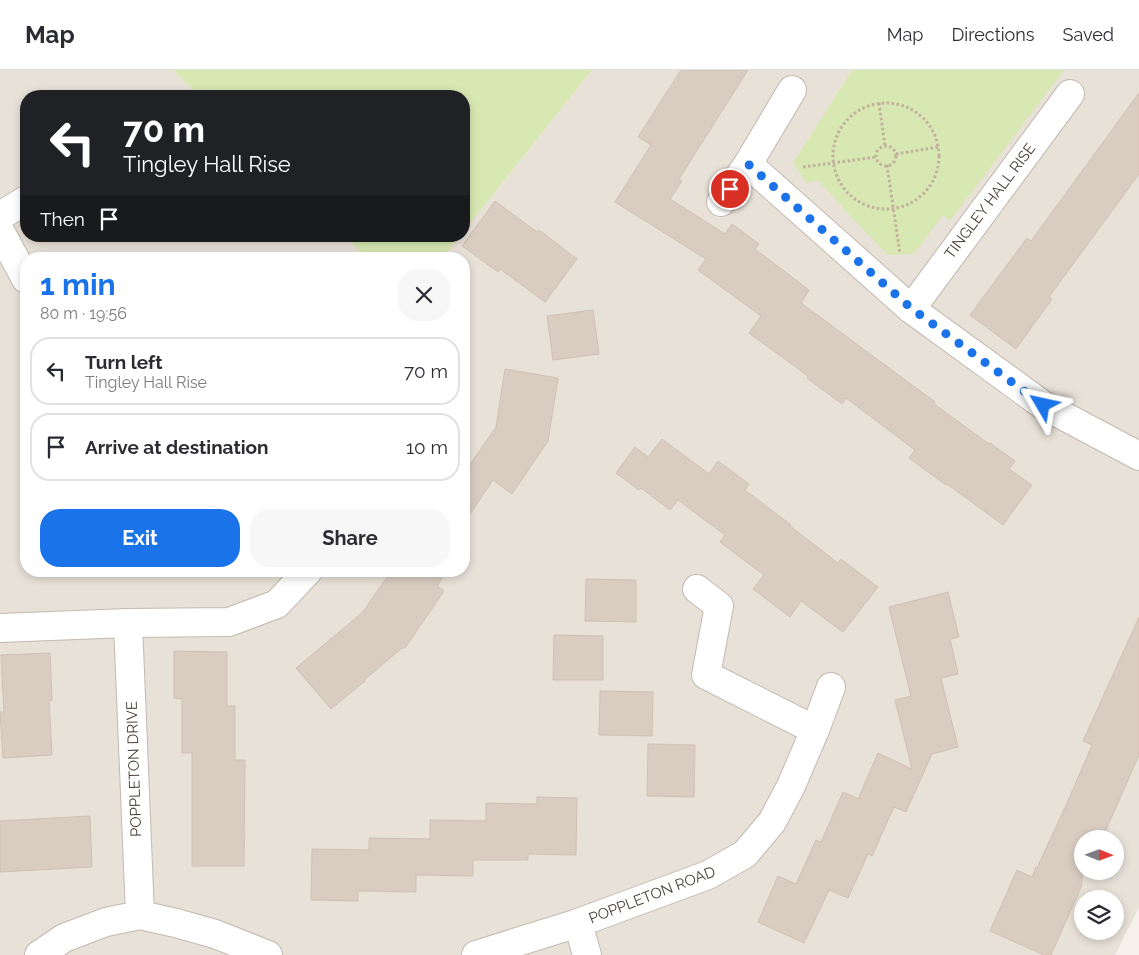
<!DOCTYPE html>
<meta charset="utf-8">
<style>
:root{--surface:#fff;--page:#f7f7f7;--text:#2b2b33;--muted:#7c7c81;--line:#e1e1e2;--accent:#1a73e8}
body{margin:0;font-family:Raleway,sans-serif;background:var(--page);color:var(--text);height:100vh;display:flex;flex-direction:column;font-size:19px;white-space:nowrap}
*{box-sizing:border-box;margin:0}
p{font-size:16px;color:var(--muted)}
.icon{flex:none;width:28px;height:28px;fill:none;stroke:currentColor;stroke-width:2;stroke-linecap:round;stroke-linejoin:round}
.map{position:relative;flex:1;overflow:hidden}
.sheet{position:absolute;left:20px;top:182px;width:450px;height:325px;display:flex;flex-direction:column;background:var(--surface);border-radius:20px;box-shadow:0 2px 8px #0003}
.sheet>*{flex:none}
.guide{position:absolute;left:20px;top:20px;width:450px;height:152px;border-radius:20px;box-shadow:0 2px 8px #0003;background:#202124;color:#fff;overflow:hidden}
.needle{width:32px;rotate:91deg}
.tools{position:absolute;left:1074px;top:760px;display:grid;gap:10px}
.tools a{display:grid;place-items:center;width:50px;height:50px;border-radius:50%;background:var(--surface);box-shadow:0 2px 8px #0003;font-size:25px}
.pin{position:absolute;display:grid;place-items:center;width:42px;height:42px;color:#fff;margin:-21px;border:2px solid #fff;border-radius:50%;box-shadow:0 1px 5px #0007}
.me{position:absolute;width:55px;margin:-28px;rotate:306deg;stroke-linejoin:round;filter:drop-shadow(0 0 4px #0008)}
.turn{display:flex;align-items:center;gap:18px;height:105px;padding:0 20px;font-size:22px}
.turn .icon{width:65px;height:65px;stroke-width:2.5}
.turn b{display:block;font-size:35px;line-height:42px}
.then{display:flex;align-items:center;height:48px;padding:0 20px;background:#0003;gap:10px;font-size:19px}
.round{display:grid;place-items:center;flex:none;width:52px;height:52px;border-radius:20px;background:var(--page)}
.head{display:flex;align-items:center;justify-content:space-between;height:85px;padding:0 20px}
h1{font-size:30px;font-weight:700;line-height:38px;color:var(--accent)}
.button{display:flex;gap:10px;margin-top:auto;padding:10px 20px}
.button a{flex:1;height:58px;border-radius:20px;background:var(--accent);color:#fff;font-size:20px;font-weight:700;line-height:58px;text-align:center}
.button a+a{background:var(--page);color:var(--text)}
ul{padding:0;list-style:none}
li{display:flex;align-items:center;gap:15px;height:68px;margin:0 10px 8px;padding:0 10px;border:2px solid var(--line);border-radius:20px}
li div{flex:1}
li b{display:block;font-size:19px}
li em{font-style:normal}
header{display:flex;align-items:center;gap:30px;box-sizing:border-box;height:70px;padding:0 25px;background:var(--surface);border-bottom:1px solid var(--line)}
header strong{font-size:24px}
nav{display:flex;gap:28px;margin-inline-start:auto;font-size:18px}
.map>svg:first-child{display:block}
.residential{fill:#e8e1d8;fill-rule:evenodd}
.green{fill:#d8e8b3}
.building{fill:#d9cdc2;stroke:#d1c0b2}
.lines{fill:none;stroke-linecap:round;stroke-linejoin:round}
.minor-casing{stroke:#c3b9af;stroke-width:30}
.path{stroke:#c2b09d;stroke-width:3;stroke-dasharray:2.5 2.5;stroke-linecap:butt}
.minor{stroke:#fff;stroke-width:28}
.route{stroke:#1a73e8;stroke-width:9;stroke-dasharray:0 16.2}
.labels{text-anchor:middle;stroke-width:4.5;stroke-linejoin:round;paint-order:stroke}
.street-label{font-size:15px;fill:#483f38;stroke:#fff}
</style>
<header>
<strong>Map</strong>
<nav><a>Map</a><a>Directions</a><a>Saved</a></nav>
</header>
<div class="map">
<svg width="1139" height="885" viewBox="0 0 1139 885">
<rect width="100%" height="100%" fill="#f5f0e9"/>
<path class="residential" d="M0,0H173L200,26H26V166H344L367,189H26V501H464V189H442L460,166H464V161L592,0H1139V837L1115,885H0ZM1082,769H1115V801H1082ZM1082,829H1115V861H1082Z"/>
<g class="green">
<polygon points="173,0 592,0 464,161 464,26 200,26"/>
<polygon points="852,0 1064,0 950,151 943,145 914,184 888,185 853,149 818,110 807,113 793,93"/>
<polygon points="344,166 460,166 442,189 367,189"/>
</g>
<g class="building">
<polygon points="681,0 748,0 679,109 682,111 670,129 725,164 732,154 759,174 755,179 809,220 801,233 935,332 934,334 989,374 990,373 1015,391 1009,399 1032,415 1003,455 947,414 946,415 909,388 915,380 846,328 842,334 807,308 808,306 749,263 761,246 698,200 706,189 615,132 651,75 638,67"/>
<polygon points="1139,23 1139,104 1049,227 1052,229 1016,279 970,245 1027,168 1031,171"/>
<polygon points="495,131 537,162 539,160 577,189 545,232 500,199 498,202 462,176"/>
<polygon points="593,240 599,284 553,290 547,246"/>
<polygon points="505,299 558,308 548,371 512,424 493,410 464,453 464,403 496,357"/>
<polygon points="662,369 709,404 718,391 749,414 745,420 791,455 790,456 838,493 841,489 878,517 843,562 801,531 790,547 753,519 764,505 720,472 725,465 678,430 670,440 641,418 639,420 616,403 635,377 648,387"/>
<polygon points="391,501 447,501 437,516 444,521 405,578 402,578 364,610 365,611 331,639 296,598 363,542"/>
<polygon points="586,509 636,510 636,552 585,551"/>
<polygon points="948,522 959,567 950,569 958,604 941,608 958,677 932,684 906,742 894,737 872,786 868,784 848,828 829,820 804,873 758,852 778,806 796,814 816,770 821,772 843,722 858,729 878,683 912,699 895,630 911,626 889,537"/>
<polygon points="1139,547 1139,685 1102,769 1082,769 1082,815 1051,885 1044,885 990,861 1017,800 1032,807 1036,797 1037,798 1067,733 1092,675 1083,671"/>
<polygon points="554,565 603,566 603,610 553,610"/>
<polygon points="174,581 227,582 227,636 235,636 235,690 245,690 244,796 192,796 192,683 182,683 182,629 174,628"/>
<polygon points="50,583 52,630 49,630 52,685 3,688 0,642 4,642 1,585"/>
<polygon points="600,621 653,622 652,666 599,665"/>
<polygon points="648,674 695,675 694,727 647,726"/>
<polygon points="537,727 577,728 576,785 528,784 528,790 473,790 473,806 416,805 416,822 358,821 358,831 311,830 312,779 369,780 369,768 430,769 430,750 486,751 486,733 537,734"/>
<polygon points="90,746 92,797 0,802 0,751"/>
</g>
<g class="lines">
<g class="minor-casing">
<g id="minor">
<polyline points="748,94 911,239 1043,335 1139,386"/>
<polyline points="721,132 748,94 792,20"/>
<polyline points="0,146 26,130"/>
<polyline points="0,161 26,209"/>
<polyline points="911,239 1070,24"/>
<polyline points="697,519 719,536 706,605 815,660"/>
<polyline points="128,553 140,845"/>
<polyline points="0,558 128,553 229,552 277,534 308,501"/>
<polyline points="578,853 587,885"/>
<polyline points="39,885 64,868 106,852 140,845 176,853 215,864 268,885"/>
<polyline points="476,885 578,853 708,805 745,784 772,752 791,716 815,660 831,617"/>
</g>
</g>
<g class="path">
<circle cx="886" cy="86" r="53"/>
<polyline points="879,33 885,76"/>
<circle cx="886" cy="86" r="10"/>
<polyline points="896,84 938,77"/>
<polyline points="887,95 900,184"/>
<polyline points="803,97 877,87"/>
</g>
<use href="#minor" class="minor"/>
</g>
<g class="lines">
<polyline class="route" points="730,119 748,94 911,238 1043,335"/>
</g>
<g class="labels">
<g class="street-label">
<text transform="translate(990 131) rotate(-53)" y="5">TINGLEY HALL RISE</text>
<text transform="translate(134 699) rotate(-92)" y="5">POPPLETON DRIVE</text>
<text transform="translate(652 825) rotate(-21)" y="5">POPPLETON ROAD</text>
</g>
</g>
</svg>
<div class="tools">
<a><svg class="needle" viewBox="-14 -14 28 28"><path d="M0-13l5 13h-10z" fill="#e53935"/><path d="M0 13l5-13h-10z" fill="#7c7c81"/></svg></a>
<a><svg class="icon" aria-label="layers" viewBox="0 0 24 24"><path d="M12 4l9 5-9 5-9-5zM3 14l9 5 9-5"/></svg></a>
</div>
<div class="pin" style="left:730px;top:119px;background:#d93025"><svg class="icon" aria-label="arrive" viewBox="0 0 24 24"><path d="M6 21V4h12l-3 4 3 4H6"/></svg></div>
<svg class="me" style="left:1043px;top:335px" viewBox="-20 -20 40 40"><path d="M0-17L14 15 0 8-14 15z" fill="#1a73e8" stroke="#fff" stroke-width="4"/></svg>
<div class="guide">
<div class="turn"><svg class="icon" aria-label="left" viewBox="0 0 24 24"><path d="M17 20v-9H6M10 6l-5 5 5 5"/></svg><div><b>70 m</b>Tingley Hall Rise</div></div>
<div class="then">Then<svg class="icon" aria-label="arrive" viewBox="0 0 24 24"><path d="M6 21V4h12l-3 4 3 4H6"/></svg></div>
</div>
<section class="sheet">
<div class="head"><div><h1>1 min</h1><p>80 m · 19:56</p></div><a class="round"><svg class="icon" aria-label="close" viewBox="0 0 24 24"><path d="M6 6l12 12M18 6L6 18"/></svg></a></div>
<ul>
<li><svg class="icon" aria-label="left" viewBox="0 0 24 24"><path d="M17 20v-9H6M10 6l-5 5 5 5"/></svg><div><b>Turn left</b><p>Tingley Hall Rise</p></div><em>70 m</em></li>
<li><svg class="icon" aria-label="arrive" viewBox="0 0 24 24"><path d="M6 21V4h12l-3 4 3 4H6"/></svg><div><b>Arrive at destination</b></div><em>10 m</em></li>
</ul>
<div class="button"><a>Exit</a><a>Share</a></div>
</section>
</div>
